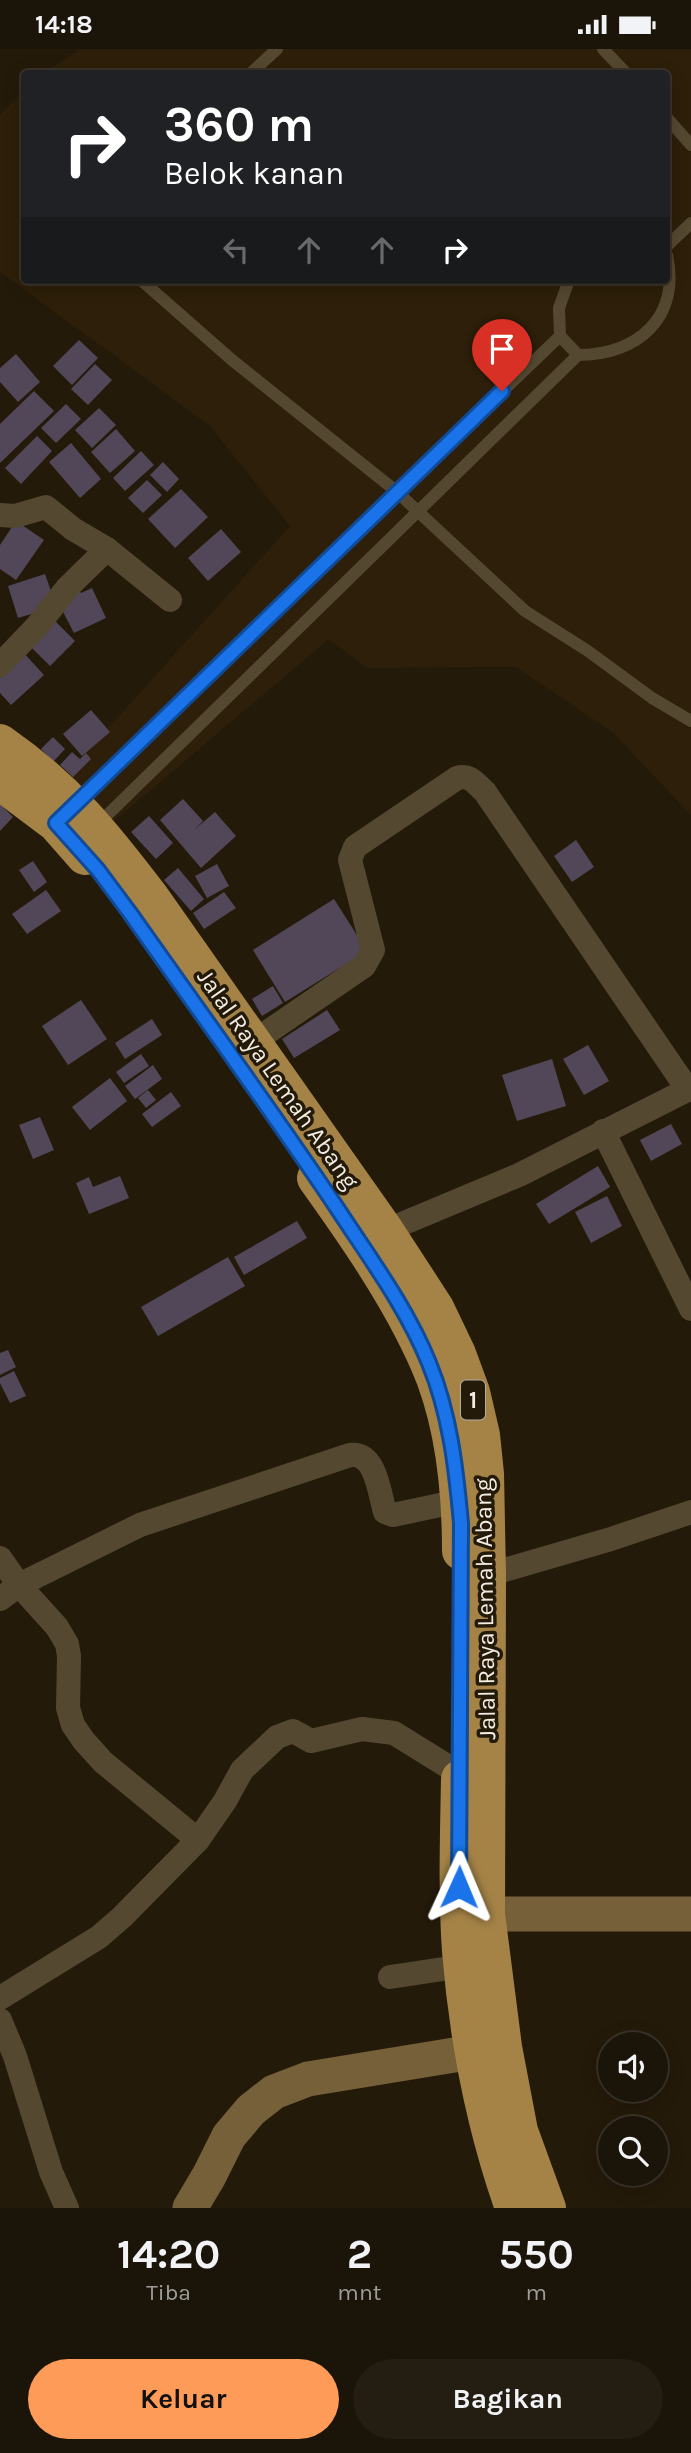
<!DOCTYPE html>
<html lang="id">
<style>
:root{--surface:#1b1408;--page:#241d12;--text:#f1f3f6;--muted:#a09e9c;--line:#393329;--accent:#fe9b59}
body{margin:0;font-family:Karla,sans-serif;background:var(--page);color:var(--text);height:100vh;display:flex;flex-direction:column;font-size:26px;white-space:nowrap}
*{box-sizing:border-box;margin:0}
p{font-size:23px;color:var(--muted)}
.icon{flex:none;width:38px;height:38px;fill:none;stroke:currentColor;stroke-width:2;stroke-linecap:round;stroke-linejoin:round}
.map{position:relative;height:2159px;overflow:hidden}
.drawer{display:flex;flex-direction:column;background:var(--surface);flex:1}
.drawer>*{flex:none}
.guide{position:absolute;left:21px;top:21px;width:649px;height:214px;border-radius:7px;box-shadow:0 4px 18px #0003,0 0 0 2px var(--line);background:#202124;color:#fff;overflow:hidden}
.buttons{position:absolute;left:598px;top:1983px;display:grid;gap:14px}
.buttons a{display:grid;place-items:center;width:70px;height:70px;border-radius:50%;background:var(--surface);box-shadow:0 4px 18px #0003,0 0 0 2px var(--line);font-size:35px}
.pin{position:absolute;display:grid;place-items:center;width:60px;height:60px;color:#fff;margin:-72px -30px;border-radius:50% 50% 50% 0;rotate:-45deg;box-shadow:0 0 7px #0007}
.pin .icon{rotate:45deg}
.me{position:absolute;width:77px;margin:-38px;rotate:1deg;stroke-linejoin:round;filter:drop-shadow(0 0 5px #0008)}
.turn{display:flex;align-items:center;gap:24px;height:147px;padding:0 28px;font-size:32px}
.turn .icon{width:91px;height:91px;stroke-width:2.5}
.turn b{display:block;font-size:49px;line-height:60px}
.lanes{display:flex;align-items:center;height:66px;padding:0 28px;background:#0003;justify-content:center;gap:35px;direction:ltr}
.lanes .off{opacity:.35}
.eta{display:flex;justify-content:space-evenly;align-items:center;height:119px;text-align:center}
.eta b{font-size:42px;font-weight:700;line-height:49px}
.button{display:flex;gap:14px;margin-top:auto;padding:14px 28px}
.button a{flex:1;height:80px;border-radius:42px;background:var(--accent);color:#111;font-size:28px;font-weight:700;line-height:80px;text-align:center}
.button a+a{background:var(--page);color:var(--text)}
.status{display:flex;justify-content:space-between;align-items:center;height:49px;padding:0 35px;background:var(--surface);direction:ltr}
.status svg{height:19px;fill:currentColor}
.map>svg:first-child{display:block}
.built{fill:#2d1f09}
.building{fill:#524758}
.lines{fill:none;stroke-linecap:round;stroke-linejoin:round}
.lane{stroke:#554831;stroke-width:12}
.street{stroke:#554831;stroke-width:24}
.secondary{stroke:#76603a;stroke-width:35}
.highway{stroke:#a58347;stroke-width:38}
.route-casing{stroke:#114b97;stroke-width:18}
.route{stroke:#1a73e8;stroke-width:12}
.labels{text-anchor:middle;stroke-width:7;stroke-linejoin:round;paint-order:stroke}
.shield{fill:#241a0a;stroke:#b5ada1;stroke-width:2}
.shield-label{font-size:23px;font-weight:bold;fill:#f3ece2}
.street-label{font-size:24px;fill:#f3ece2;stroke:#241a0a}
</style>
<div class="status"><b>14:18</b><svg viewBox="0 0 49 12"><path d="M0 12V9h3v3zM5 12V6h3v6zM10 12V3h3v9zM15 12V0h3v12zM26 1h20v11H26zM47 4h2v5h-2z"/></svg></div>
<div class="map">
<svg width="691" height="2159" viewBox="0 0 691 2159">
<rect width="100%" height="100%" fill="#241a0a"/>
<polygon class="built" points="81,0 691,0 691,766 612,683 516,618 367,619 329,590 107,778 64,728 290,477 209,376 0,223 0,66 24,41 24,231 667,231 667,24 43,24"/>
<g class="building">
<polygon points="79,291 98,309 72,336 53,317"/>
<polygon points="16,305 40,333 18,353 0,333 0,319"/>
<polygon points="95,315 112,331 88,356 71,340"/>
<polygon points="34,342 54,362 0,414 0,375"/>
<polygon points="66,355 81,370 56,394 41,379"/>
<polygon points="99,359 116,376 92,399 75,381"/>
<polygon points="116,380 135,402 110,424 91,403"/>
<polygon points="37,387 52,402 21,435 5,419"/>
<polygon points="71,394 101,430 80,449 49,413"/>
<polygon points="141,402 154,416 125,442 113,429"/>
<polygon points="163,413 179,430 167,443 150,426"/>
<polygon points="147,431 162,446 143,464 128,449"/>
<polygon points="181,440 208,468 175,499 148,470"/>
<polygon points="16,472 44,491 16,531 0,520 0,496"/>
<polygon points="221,480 241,503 208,532 188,509"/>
<polygon points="45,525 53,548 48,560 18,569 8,537"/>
<polygon points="78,539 81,544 92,539 106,569 74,584 59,555"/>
<polygon points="52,569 75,592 50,617 27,594"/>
<polygon points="20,600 44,626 11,656 0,644 0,629"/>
<polygon points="91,661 110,683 82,707 63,685"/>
<polygon points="53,688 65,700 53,713 41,700"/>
<polygon points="72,703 80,710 86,704 91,710 73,728 60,716"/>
<polygon points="183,750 203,772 194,781 215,763 236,787 201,819 160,771"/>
<polygon points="0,755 13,768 0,782"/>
<polygon points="149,767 173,794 156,810 131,783"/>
<polygon points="576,791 594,818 572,833 554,807"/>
<polygon points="33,812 47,833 34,843 19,821"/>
<polygon points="217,815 229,837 207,849 195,827"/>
<polygon points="178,819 204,850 191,862 164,831"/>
<polygon points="46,841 61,862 27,885 12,865"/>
<polygon points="224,843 236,859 204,880 193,864"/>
<polygon points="334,850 367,902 285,953 253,901"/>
<polygon points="273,937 283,954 262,967 252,950"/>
<polygon points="81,951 107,990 68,1016 42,977"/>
<polygon points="327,961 340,981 294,1009 282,990"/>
<polygon points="152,970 162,986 125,1010 115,994"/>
<polygon points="588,996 609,1032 584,1046 563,1010"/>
<polygon points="141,1005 149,1017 124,1034 116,1023"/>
<polygon points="552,1010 566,1057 517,1072 502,1026"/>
<polygon points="153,1016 162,1030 135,1050 125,1037"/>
<polygon points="110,1029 127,1052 90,1081 72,1058"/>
<polygon points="148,1041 156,1051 146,1059 138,1049"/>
<polygon points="171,1043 181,1057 152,1078 142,1065"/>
<polygon points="40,1068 54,1101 33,1110 19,1076"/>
<polygon points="671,1075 682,1095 651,1112 640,1091"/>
<polygon points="598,1117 610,1138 549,1175 536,1155"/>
<polygon points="120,1127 129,1149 89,1165 76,1134 89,1128 93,1138"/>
<polygon points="607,1147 622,1177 591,1194 575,1163"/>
<polygon points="297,1172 307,1189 244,1226 234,1208"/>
<polygon points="228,1208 245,1237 158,1287 141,1258"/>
<polygon points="8,1301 16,1318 0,1326 0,1304"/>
<polygon points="14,1322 26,1347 10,1354 0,1334 0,1329"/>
</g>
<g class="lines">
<g class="lane">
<polyline points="603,0 626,24"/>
<polyline points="251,24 277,0"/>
<polyline points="667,69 691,96"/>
<polyline points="667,197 691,174"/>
<polyline points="141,231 232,311 396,442 525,562 588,602 652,649 691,672"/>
<polyline points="569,231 559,259 560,287 578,306"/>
<polyline points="76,752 560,287"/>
<path d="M96,777L578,306C638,306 681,268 667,206"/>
</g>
<g class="street">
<polyline points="0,466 15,467 46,458 73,480 107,500 170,551"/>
<polyline points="0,616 38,576 68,538 107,500"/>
<path d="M253,993L364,917L373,901L350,811L355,798L457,729C470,725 476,735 485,743L688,1041"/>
<polyline points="603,1082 691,1260"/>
<polyline points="385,1182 519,1126 691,1039"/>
<polyline points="0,1509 19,1536 57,1578 67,1595 69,1607 68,1659 73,1676 84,1692 103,1713 198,1791"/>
<polyline points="487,1526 611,1490 691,1463"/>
<path d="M0,1550L19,1536L140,1476L350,1406C376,1403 379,1443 385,1463L393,1466L459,1452"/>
<polyline points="390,1928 463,1917"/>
<polyline points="0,1949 99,1888 122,1868 198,1791 225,1752 242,1721 277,1688 293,1682 311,1692 362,1680 394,1684 460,1725"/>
<polyline points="0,1971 15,2007 51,2123 67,2159"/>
</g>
<g class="secondary">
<polyline points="486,1865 691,1865"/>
<polyline points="190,2159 209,2127 229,2087 251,2061 274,2043 308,2030 503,1998"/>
</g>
<g class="highway">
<path d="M0,694C65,739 103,786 150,848L385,1182L435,1259L457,1305L471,1343L481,1386L485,1425L487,1526L486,1865L503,1998L519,2082L547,2159"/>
<polyline points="0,732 56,774 85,807"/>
<path d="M316,1129C356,1185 400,1248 428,1312C454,1370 461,1438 461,1502"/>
<path d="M460,1730C459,1787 457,1845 461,1902C468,1988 485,2077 514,2159"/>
</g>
</g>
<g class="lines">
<g class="route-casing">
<path id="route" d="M459,1838L461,1474C456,1419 450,1365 429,1314C407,1259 369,1208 337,1159C270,1059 199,962 130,864L98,821L56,774L502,342"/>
</g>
<use href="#route" class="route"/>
</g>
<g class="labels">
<rect class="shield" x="461" y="1331.5" width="24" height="39" rx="5"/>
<g class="shield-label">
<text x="473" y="1359">1</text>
</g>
<g class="street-label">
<text transform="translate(278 1030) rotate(55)" y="8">Jalal Raya Lemah Abang</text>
<text transform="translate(485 1560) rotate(-91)" y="8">Jalal Raya Lemah Abang</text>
</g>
</g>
</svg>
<div class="buttons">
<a><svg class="icon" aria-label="sound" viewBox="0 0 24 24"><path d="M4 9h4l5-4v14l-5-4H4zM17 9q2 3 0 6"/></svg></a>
<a><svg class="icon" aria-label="search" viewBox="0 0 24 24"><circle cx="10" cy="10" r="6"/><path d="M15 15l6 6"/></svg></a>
</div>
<div class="pin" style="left:502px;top:342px;background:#d93025"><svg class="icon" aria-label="arrive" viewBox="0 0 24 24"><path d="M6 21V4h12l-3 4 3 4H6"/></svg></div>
<svg class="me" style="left:459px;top:1838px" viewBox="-20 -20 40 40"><path d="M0-17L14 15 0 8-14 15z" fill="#1a73e8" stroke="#fff" stroke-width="4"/></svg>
<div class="guide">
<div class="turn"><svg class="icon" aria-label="right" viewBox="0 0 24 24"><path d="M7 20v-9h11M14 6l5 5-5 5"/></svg><div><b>360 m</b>Belok kanan</div></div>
<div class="lanes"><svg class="icon off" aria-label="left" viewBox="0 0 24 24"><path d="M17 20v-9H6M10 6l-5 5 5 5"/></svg><svg class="icon off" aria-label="ahead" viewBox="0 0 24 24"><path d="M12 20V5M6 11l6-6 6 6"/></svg><svg class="icon off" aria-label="ahead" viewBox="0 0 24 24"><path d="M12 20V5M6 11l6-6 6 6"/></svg><svg class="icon" aria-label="right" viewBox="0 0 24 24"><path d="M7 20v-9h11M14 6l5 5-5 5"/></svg></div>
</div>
</div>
<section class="drawer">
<div class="eta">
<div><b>14:20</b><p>Tiba</p></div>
<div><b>2</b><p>mnt</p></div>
<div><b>550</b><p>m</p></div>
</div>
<div class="button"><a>Keluar</a><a>Bagikan</a></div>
</section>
